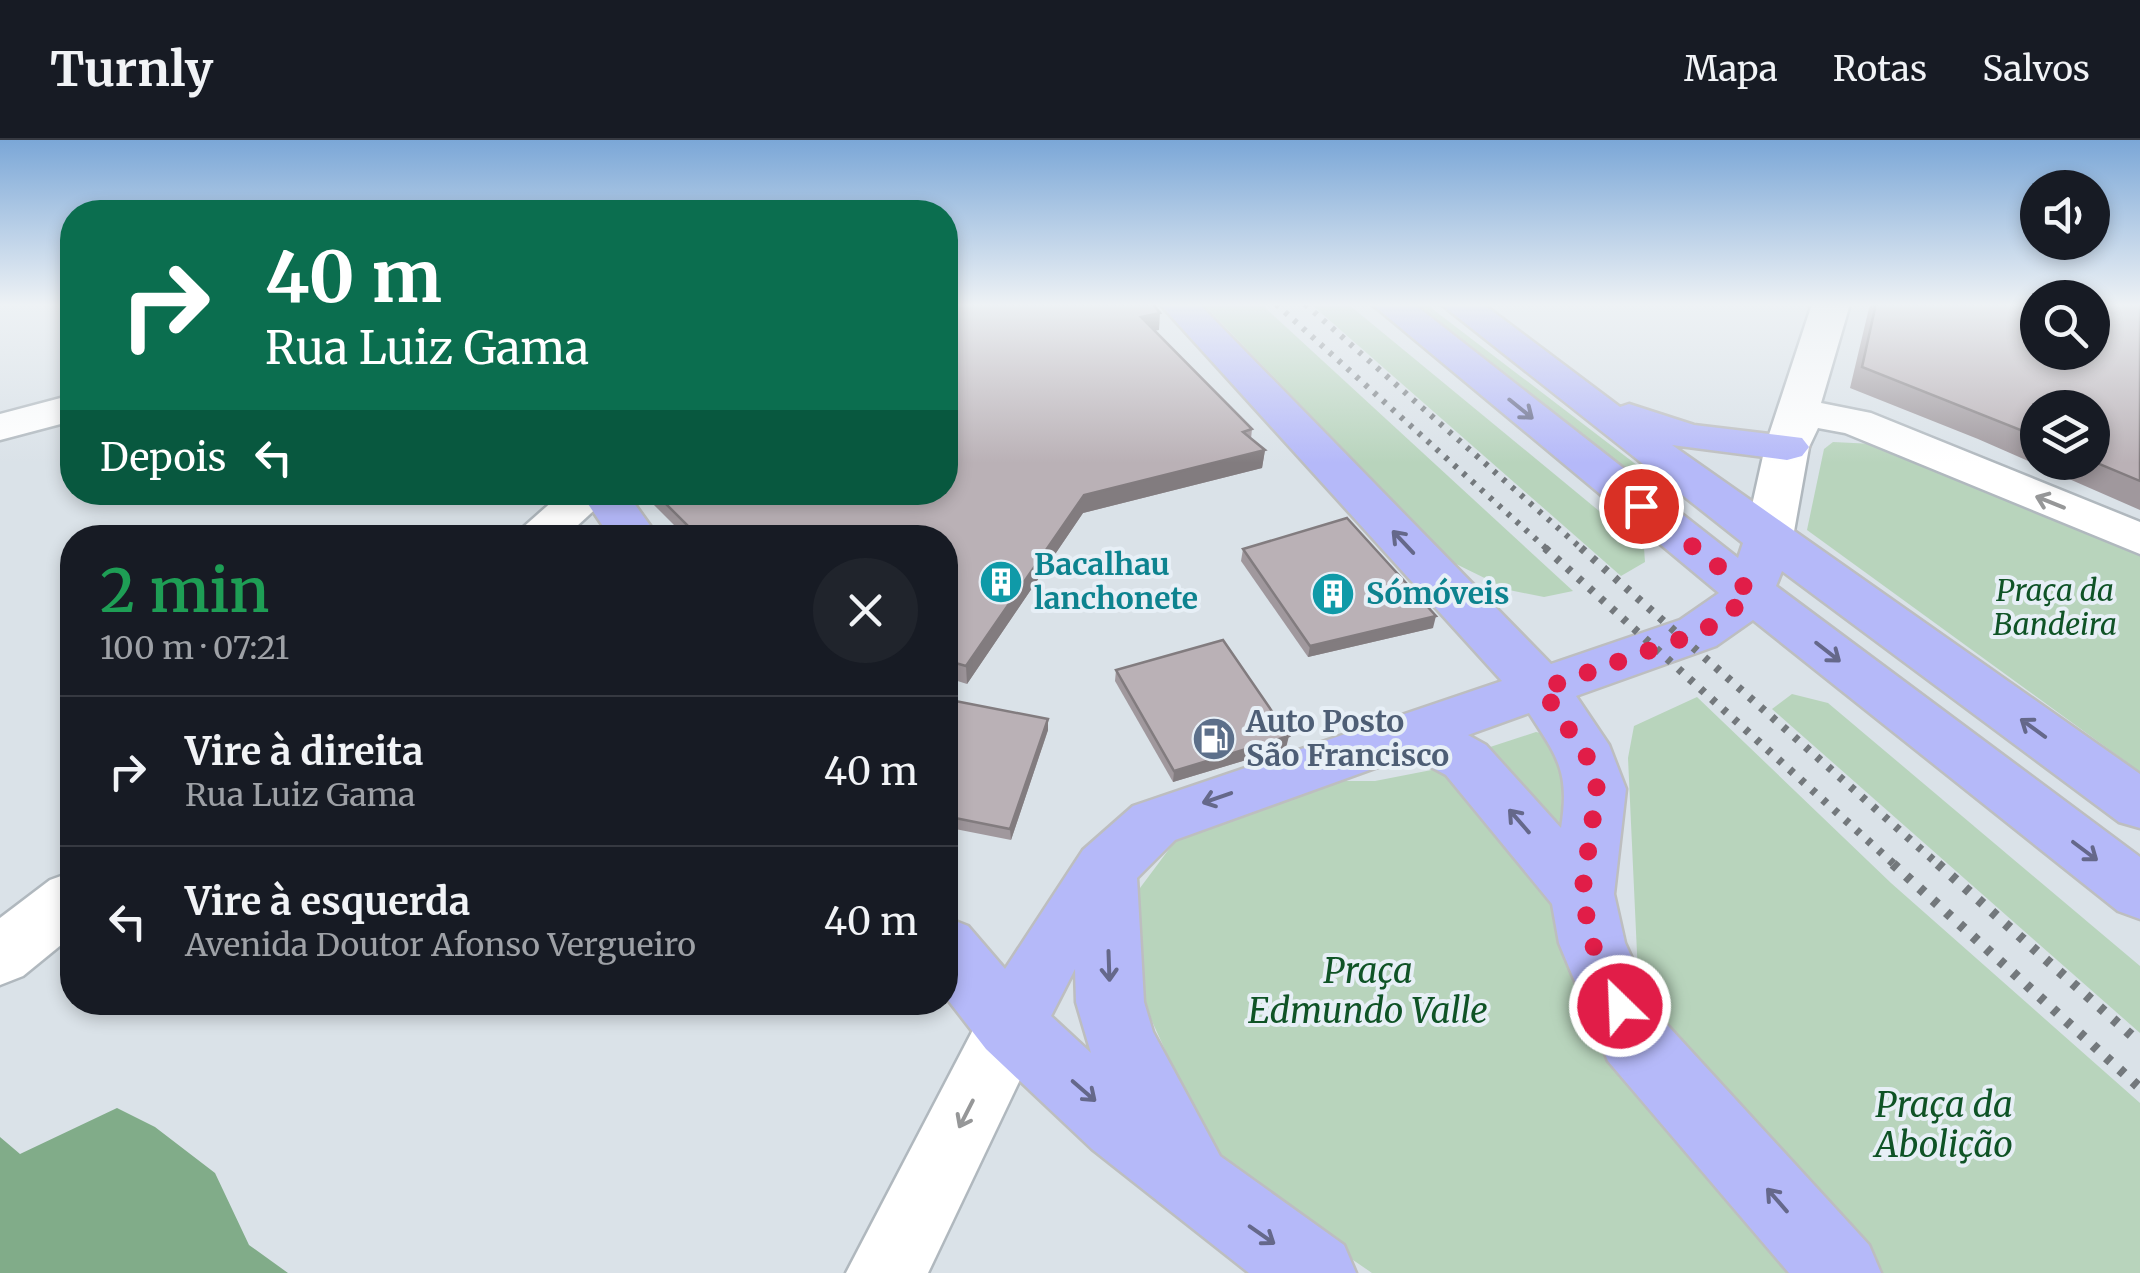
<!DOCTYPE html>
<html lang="pt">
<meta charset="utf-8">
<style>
:root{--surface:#171b24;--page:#20242c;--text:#f1f3f6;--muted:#9ea1a6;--line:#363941}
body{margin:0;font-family:Merriweather,serif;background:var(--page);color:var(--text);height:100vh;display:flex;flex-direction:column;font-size:38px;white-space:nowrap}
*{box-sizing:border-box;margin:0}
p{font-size:32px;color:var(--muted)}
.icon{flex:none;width:55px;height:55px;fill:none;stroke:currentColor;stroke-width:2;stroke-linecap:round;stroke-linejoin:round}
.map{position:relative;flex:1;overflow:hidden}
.drawer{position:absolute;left:60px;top:385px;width:898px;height:490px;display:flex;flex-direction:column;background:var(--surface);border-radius:40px;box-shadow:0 5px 15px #0003}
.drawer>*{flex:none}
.hud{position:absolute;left:60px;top:60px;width:898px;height:305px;border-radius:40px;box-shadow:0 5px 15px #0003;background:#0b6e4f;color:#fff;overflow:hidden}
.fabs{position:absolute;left:2020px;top:30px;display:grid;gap:20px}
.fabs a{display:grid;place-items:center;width:90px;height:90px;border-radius:50%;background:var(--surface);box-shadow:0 5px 15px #0003;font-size:50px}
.pin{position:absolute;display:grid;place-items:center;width:85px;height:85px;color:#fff;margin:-42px;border:5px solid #fff;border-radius:50%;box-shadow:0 2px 10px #0007}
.me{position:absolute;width:110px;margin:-55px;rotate:336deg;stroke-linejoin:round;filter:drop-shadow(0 0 8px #0008)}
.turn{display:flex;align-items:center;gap:35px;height:210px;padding:0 40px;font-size:45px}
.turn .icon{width:130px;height:130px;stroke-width:2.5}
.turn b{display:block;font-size:70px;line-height:85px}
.then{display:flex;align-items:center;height:95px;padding:0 40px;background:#0003;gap:20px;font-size:38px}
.round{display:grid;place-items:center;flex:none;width:105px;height:105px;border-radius:52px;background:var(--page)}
.headline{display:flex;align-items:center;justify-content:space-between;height:170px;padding:0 40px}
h1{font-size:60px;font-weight:600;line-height:75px;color:#1e9e55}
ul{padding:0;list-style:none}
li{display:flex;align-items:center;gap:30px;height:150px;padding:0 40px;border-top:2px solid var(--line)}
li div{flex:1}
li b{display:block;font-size:38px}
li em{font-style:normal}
header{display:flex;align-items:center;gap:60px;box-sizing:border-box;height:140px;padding:0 50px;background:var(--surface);border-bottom:2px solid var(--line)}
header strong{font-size:48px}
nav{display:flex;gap:55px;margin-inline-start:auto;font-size:35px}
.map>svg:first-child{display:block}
.green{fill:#b8d4bc}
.forest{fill:#81ac89}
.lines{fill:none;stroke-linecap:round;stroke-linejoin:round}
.minor-casing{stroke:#b0b8be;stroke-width:5}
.major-casing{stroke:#bdbebf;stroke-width:5}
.minor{fill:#fff;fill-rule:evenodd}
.major{fill:#b5b9f9;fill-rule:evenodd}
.rail-far2{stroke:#73787c;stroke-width:6;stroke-dasharray:4 8;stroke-linecap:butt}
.rail-far1{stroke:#73787c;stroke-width:8;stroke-dasharray:5 10;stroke-linecap:butt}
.rail{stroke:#73787c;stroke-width:10;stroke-dasharray:6 12;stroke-linecap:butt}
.wall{fill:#a0989d;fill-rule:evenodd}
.shaded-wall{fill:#827c7f}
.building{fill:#bab1b6;stroke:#827c7f;stroke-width:2.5}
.oneway{stroke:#65688a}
.oneway2{stroke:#969798}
.route{stroke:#e11d48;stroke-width:18;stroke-dasharray:0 32.4}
.labels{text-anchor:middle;stroke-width:8;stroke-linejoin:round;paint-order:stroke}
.culture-label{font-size:30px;font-weight:bold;fill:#0d838f;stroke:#e7eff6;text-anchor:start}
.park-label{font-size:30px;font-style:italic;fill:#0f5326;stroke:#e7eff6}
.service-label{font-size:30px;font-weight:bold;fill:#4e5e75;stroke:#e7eff6;text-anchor:start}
.near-park-label{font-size:35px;font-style:italic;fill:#0f5326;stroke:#e7eff6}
</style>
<header>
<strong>Turnly</strong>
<nav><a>Mapa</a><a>Rotas</a><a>Salvos</a></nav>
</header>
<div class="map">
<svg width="2140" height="1133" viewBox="0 0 2140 1133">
<rect width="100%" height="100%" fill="#dae2e8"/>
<g class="green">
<polygon points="1203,164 1261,164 1573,451 1544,457 1509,450 1454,423"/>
<polygon points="1311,164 1348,164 1644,408 1645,422 1621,436"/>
<polygon points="1409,164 1426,164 1680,358 1672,370"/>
<polygon points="1833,302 1874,304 2140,412 2140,632 1807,390 1824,309"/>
<polygon points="1792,554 1828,563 2140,826 2140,893 1772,569"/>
<polygon points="1697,557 1891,743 2140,963 2140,1133 1883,1133 1847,1100 1658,884 1638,835 1628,618 1634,586"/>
<polygon points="1536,592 1545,594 1562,630 1561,683 1556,689 1487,608"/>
<polygon points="1452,626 1553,742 1805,1133 1372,1133 1219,1028 1135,844 1140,748 1196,673 1305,641 1375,641"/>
</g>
<polygon class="forest" points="117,968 155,987 215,1033 249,1105 288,1133 0,1133 0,997 20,1014"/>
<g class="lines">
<g class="minor-casing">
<g id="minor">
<polygon points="1812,164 1850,164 1821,263 1871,273 2140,382 2140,414 1845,293 1818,288 1809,307 1793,397 1786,408 1769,412 1752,408 1745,397 1765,307"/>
<polygon points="72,255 72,281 0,300 0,274"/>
<polygon points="563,352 614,352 564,398 511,398"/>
<polygon points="72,732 72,796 23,836 0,845 0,778 50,740"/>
<polygon points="1010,855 1034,865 1045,887 928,1133 846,1133 986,865"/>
</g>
</g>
<g class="major-casing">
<g id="major">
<path d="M1160,164H1199L1551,524L1680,480L1719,453L1372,164H1414L1738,418L1743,403L1441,164H1483L1620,267L1629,264L1694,285L1802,298L1809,307L1802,316L1787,320L1672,305L2140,634V688L2119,682L1782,431L1776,446L2140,717V779L2118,771L1753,480L1716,506L1576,556L1609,605L1626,649L1614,754L1625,803L1658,875L1869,1105L1881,1133H1789L1608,921L1559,803L1552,764L1446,635L1418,620L1400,619L1175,700L1137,738L1144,862L1153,892L1220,1016L1344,1105L1356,1133H1249L1092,1009L986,909L945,856V777L968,786L1005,829L1083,710L1133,666L1502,541ZM1529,573C1558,618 1570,632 1561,688L1486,605L1468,595ZM1075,829L1076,862L1091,913L1051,876Z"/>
<polygon points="580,352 626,352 659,398 611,398"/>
</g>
</g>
<use href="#minor" class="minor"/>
<use href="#major" class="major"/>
<g class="rail-far2">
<polyline points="1276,164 1548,410"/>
<polyline points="1305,164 1583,410"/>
</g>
<g class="rail-far1">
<polyline points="1545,408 1896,726"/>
<polyline points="1581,408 1940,726"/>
</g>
<g class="rail">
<polyline points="1893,724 2140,948"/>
<polyline points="1938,724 2140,903"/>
</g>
</g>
<g class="wall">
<polygon points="945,164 1159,190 1155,190 1252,289 1251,299 1265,310 1262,328 1083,373 967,544 945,537 945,398 687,398 650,361 648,352 945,352"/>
<path d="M1870,164H2140V370L1978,299L1850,248ZM2038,268H2092V322H2038Z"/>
<polygon points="1243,409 1433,488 1308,517 1241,421"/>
<polygon points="1116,530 1286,608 1173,642 1115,541"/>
<polygon points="945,559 1048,579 1048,590 1011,700 945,687"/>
</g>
<g class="shaded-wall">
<polygon points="1160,173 1159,190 1141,193 1141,177"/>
<polygon points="1265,310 1262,328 1083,373 967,544 966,526 1084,355"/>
<polygon points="1436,476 1433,488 1308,517 1310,506"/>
<polygon points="1048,579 1048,590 1011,700 1010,689"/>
<polygon points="1289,596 1286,608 1173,642 1174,631"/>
</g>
<g class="building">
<polygon points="945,164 1153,164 1160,173 1141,177 1252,289 1243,292 1265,310 1084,355 966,526 945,520 945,398 700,398 654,352 945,352"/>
<polygon points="1876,164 2038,164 2038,212 2092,212 2092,164 2140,164 2140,341 2092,321 2092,268 2038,268 2038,297 1862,227"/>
<polygon points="1347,378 1436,476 1310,506 1243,409"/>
<polygon points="1223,500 1289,596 1174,631 1116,530"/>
<polygon points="945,559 1048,579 1010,689 945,676"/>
</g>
<defs><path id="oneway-shaft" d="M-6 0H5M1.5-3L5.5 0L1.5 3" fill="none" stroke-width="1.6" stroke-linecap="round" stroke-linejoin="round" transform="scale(2.5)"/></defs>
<g class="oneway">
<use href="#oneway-shaft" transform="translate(1521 269) rotate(39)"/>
<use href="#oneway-shaft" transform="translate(1403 402) rotate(-133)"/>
<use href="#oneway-shaft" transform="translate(1828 512) rotate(38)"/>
<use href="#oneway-shaft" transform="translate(2033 588) rotate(-144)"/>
<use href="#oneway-shaft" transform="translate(1217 658) rotate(161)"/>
<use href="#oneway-shaft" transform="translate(1519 681) rotate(-131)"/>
<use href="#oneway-shaft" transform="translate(2085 711) rotate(37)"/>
<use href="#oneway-shaft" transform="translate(1109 826) rotate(88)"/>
<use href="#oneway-shaft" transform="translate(1084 951) rotate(41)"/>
<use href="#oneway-shaft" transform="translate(1777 1060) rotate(-131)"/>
<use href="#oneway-shaft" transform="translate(1262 1095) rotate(35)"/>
</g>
<g class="oneway2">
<use href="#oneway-shaft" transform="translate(2050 362) rotate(-158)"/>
<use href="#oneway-shaft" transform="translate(966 974) rotate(117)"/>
</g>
<linearGradient id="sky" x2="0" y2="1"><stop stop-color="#7ba7d7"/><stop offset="0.51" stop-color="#eef2f5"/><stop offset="1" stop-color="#eef2f5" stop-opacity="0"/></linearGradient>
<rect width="2140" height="323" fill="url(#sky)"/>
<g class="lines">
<polyline class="route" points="1620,866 1592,803 1582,754 1597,649 1589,620 1542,549 1698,493 1722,480 1751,452 1641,366"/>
</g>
<defs>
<g id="building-disc" transform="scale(2.25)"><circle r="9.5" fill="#0f9aa8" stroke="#e7eff6"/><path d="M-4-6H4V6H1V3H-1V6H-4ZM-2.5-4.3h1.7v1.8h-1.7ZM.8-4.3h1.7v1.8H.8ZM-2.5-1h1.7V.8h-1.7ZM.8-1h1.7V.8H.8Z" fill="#fff"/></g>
<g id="fuel-disc" transform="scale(2.25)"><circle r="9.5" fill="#5c6f8a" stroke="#e7eff6"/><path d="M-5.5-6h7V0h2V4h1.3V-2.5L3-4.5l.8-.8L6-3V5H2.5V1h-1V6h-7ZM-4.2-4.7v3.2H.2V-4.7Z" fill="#fff"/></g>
</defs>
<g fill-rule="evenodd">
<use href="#building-disc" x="1001" y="442"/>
<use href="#building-disc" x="1333" y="454"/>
<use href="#fuel-disc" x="1214" y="599"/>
</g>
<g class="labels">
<g class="culture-label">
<text x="1034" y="435">Bacalhau<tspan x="1034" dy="34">lanchonete</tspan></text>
<text x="1366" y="464">Sómóveis</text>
</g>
<g class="park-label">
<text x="2055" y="461">Praça da<tspan x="2055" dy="34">Bandeira</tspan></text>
</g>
<g class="service-label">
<text x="1246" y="592">Auto Posto<tspan x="1246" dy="34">São Francisco</tspan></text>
</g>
<g class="near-park-label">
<text x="1368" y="843">Praça<tspan x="1368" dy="40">Edmundo Valle</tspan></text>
<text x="1944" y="977">Praça da<tspan x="1944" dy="40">Abolição</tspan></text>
</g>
</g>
</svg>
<div class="fabs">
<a><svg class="icon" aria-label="sound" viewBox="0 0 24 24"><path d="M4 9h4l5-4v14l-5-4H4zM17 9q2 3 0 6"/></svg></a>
<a><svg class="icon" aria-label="search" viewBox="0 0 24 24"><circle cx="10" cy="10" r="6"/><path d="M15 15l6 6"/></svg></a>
<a><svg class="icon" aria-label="layers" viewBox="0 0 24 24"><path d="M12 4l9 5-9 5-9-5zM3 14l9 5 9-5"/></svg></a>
</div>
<div class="pin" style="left:1641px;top:366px;background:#d93025"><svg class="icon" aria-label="arrive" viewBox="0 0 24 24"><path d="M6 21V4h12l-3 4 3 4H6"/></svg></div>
<svg class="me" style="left:1620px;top:866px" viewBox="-20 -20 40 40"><circle r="17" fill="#e11d48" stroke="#fff" stroke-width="3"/><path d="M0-11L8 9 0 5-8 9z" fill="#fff"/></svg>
<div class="hud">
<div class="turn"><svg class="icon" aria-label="right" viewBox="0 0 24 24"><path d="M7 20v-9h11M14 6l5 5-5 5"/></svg><div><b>40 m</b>Rua Luiz Gama</div></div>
<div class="then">Depois<svg class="icon" aria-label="left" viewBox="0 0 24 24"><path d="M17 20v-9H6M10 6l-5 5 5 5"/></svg></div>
</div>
<section class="drawer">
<div class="headline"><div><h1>2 min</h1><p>100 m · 07:21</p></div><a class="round"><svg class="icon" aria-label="close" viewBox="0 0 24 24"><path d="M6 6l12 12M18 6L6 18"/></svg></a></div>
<ul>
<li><svg class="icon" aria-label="right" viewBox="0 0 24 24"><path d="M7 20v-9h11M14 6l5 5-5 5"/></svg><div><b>Vire à direita</b><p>Rua Luiz Gama</p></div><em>40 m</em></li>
<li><svg class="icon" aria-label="left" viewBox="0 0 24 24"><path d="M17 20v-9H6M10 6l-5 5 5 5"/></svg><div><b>Vire à esquerda</b><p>Avenida Doutor Afonso Vergueiro</p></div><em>40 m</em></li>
</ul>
</section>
</div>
